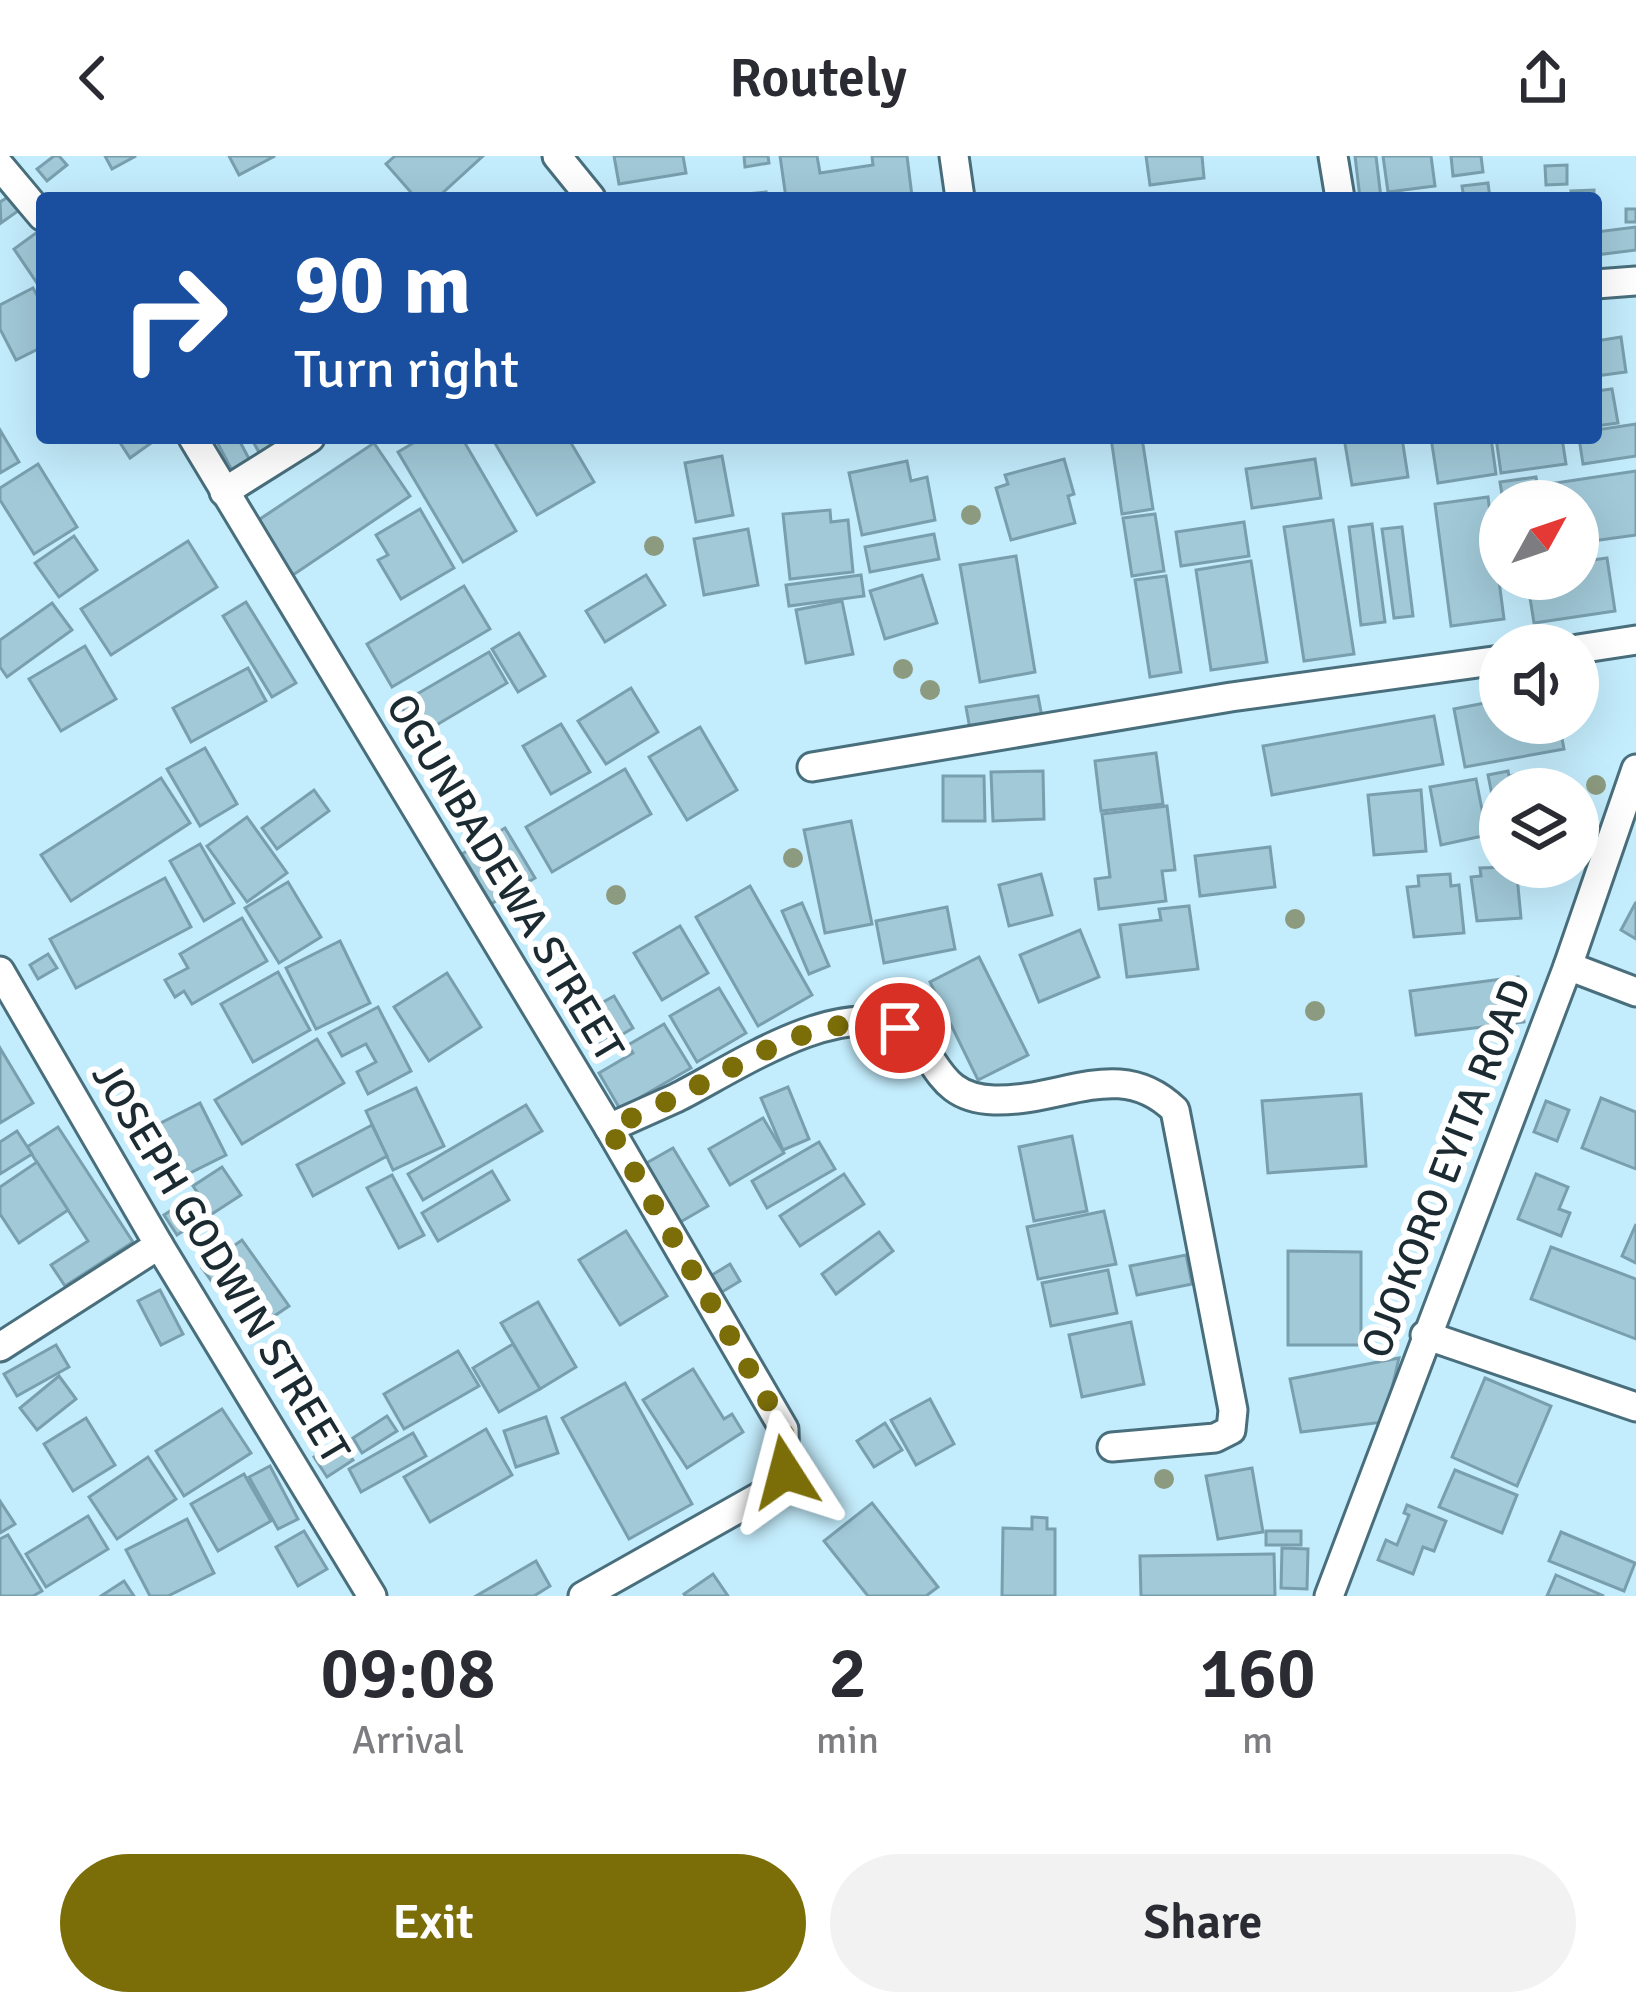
<!DOCTYPE html>
<style>
:root{--surface:#fff;--page:#f2f2f3;--text:#2b2b33;--muted:#7c7c81;--accent:#7b6d08}
body{margin:0;font-family:Signika,sans-serif;background:var(--page);color:var(--text);height:100vh;display:flex;flex-direction:column;font-size:45px;white-space:nowrap}
*{box-sizing:border-box;margin:0}
p{font-size:39px;color:var(--muted)}
.icon{flex:none;width:66px;height:66px;fill:none;stroke:currentColor;stroke-width:2;stroke-linecap:round;stroke-linejoin:round}
.map{position:relative;height:1440px;overflow:hidden}
.details{display:flex;flex-direction:column;background:var(--surface);flex:1}
.details>*{flex:none}
.top-card{position:absolute;left:36px;top:36px;width:1566px;height:252px;border-radius:12px;box-shadow:0 12px 48px #0002;background:#1a4fa0;color:#fff;overflow:hidden}
.needle{width:78px;rotate:50deg}
.buttons{position:absolute;left:1479px;top:324px;display:grid;gap:24px}
.buttons a{display:grid;place-items:center;width:120px;height:120px;border-radius:50%;background:var(--surface);box-shadow:0 12px 48px #0002;font-size:60px}
.pin{position:absolute;display:grid;place-items:center;width:102px;height:102px;color:#fff;margin:-51px;border:6px solid #fff;border-radius:50%;box-shadow:0 3px 12px #0007}
.me{position:absolute;width:132px;margin:-66px;rotate:351deg;stroke-linejoin:round;filter:drop-shadow(0 0 9px #0008)}
.turn{display:flex;align-items:center;gap:42px;height:252px;padding:0 60px;font-size:54px}
.turn .icon{width:156px;height:156px;stroke-width:2.5}
.turn b{display:block;font-size:84px;line-height:102px}
.eta{display:flex;justify-content:space-evenly;align-items:center;height:204px;text-align:center}
.eta b{font-size:72px;font-weight:600;line-height:84px}
.cta{display:flex;gap:24px;margin-top:auto;padding:24px 60px}
.cta a{flex:1;height:138px;border-radius:72px;background:var(--accent);color:#fff;font-size:48px;font-weight:600;line-height:138px;text-align:center}
.cta a+a{background:var(--page);color:var(--text)}
header{display:flex;justify-content:space-between;align-items:center;height:156px;padding:0 60px;background:var(--surface);font-size:54px;font-weight:600}
.map>svg:first-child{display:block}
.building{fill:#a1c9d8;stroke:#799fae;stroke-width:3}
.lines{fill:none;stroke-linecap:round;stroke-linejoin:round}
.street-casing{stroke:#496e7c;stroke-width:33}
.street{stroke:#fff;stroke-width:27}
.tree{fill:#8c9a7f}
.route{stroke:#7b6d08;stroke-width:21;stroke-dasharray:0 37.8}
.labels{text-anchor:middle;stroke-width:12;stroke-linejoin:round;paint-order:stroke}
.street-label{font-size:42px;fill:#1b2b31;stroke:#fff}
</style>
<header><svg class="icon" aria-label="back" viewBox="0 0 24 24"><path d="M15 5l-7 7 7 7"/></svg>Routely<svg class="icon" aria-label="share" viewBox="0 0 24 24"><path d="M12 15V3M7 8l5-5 5 5M5 13v7h14v-7"/></svg></header>
<div class="map">
<svg width="1636" height="1440" viewBox="0 0 1636 1440">
<rect width="100%" height="100%" fill="#c3ecfc"/>
<g class="building">
<polygon points="54,0 59,0 67,9 47,25 37,13"/>
<polygon points="105,0 136,0 112,13"/>
<polygon points="229,0 275,0 239,19"/>
<polygon points="395,0 483,0 437,42 416,42 386,8"/>
<polygon points="614,0 683,0 686,17 619,28"/>
<polygon points="744,0 768,0 769,7 745,11"/>
<polygon points="780,0 817,0 820,17 873,9 872,0 907,0 912,40 786,42"/>
<polygon points="1146,0 1202,0 1204,22 1150,29"/>
<polygon points="1355,0 1376,0 1381,42 1360,42"/>
<polygon points="1383,0 1431,0 1435,30 1388,36"/>
<polygon points="1451,0 1481,0 1483,16 1453,20"/>
<polygon points="1567,9 1567,28 1546,29 1545,10"/>
<polygon points="1488,27 1490,42 1464,42 1462,30"/>
<polygon points="1594,34 1594,42 1572,42 1571,35"/>
<polygon points="766,36 766,42 706,42"/>
<polygon points="8,41 18,55 1,67 0,46"/>
<rect x="1626" y="53" width="10" height="13"/>
<polygon points="1636,71 1636,94 1596,99 1596,76"/>
<polygon points="36,77 42,85 39,130 14,93"/>
<polygon points="33,132 42,148 42,191 16,204 0,173 0,149"/>
<polygon points="1621,181 1626,216 1596,220 1596,185"/>
<polygon points="1612,233 1618,267 1596,270 1596,235"/>
<polygon points="1636,268 1636,300 1583,308 1579,282 1596,282 1596,274"/>
<polygon points="0,274 19,306 0,317"/>
<polygon points="117,282 153,282 154,285 130,302"/>
<polygon points="215,282 238,282 255,314 237,324"/>
<polygon points="251,282 288,282 260,298"/>
<polygon points="422,282 462,282 516,375 463,406 398,296"/>
<polygon points="492,282 568,282 594,326 537,359"/>
<polygon points="1111,282 1142,282 1153,353 1122,358"/>
<polygon points="1344,282 1402,282 1408,321 1352,329"/>
<polygon points="1431,282 1491,282 1496,318 1438,327"/>
<polygon points="1496,282 1562,282 1566,308 1501,317"/>
<polygon points="374,287 410,340 293,419 257,365"/>
<polygon points="722,300 733,359 696,366 685,307"/>
<polygon points="1064,303 1074,338 1068,340 1075,367 1011,384 996,332 1008,328 1005,319"/>
<polygon points="1315,303 1321,342 1252,352 1246,313"/>
<polygon points="907,305 911,325 927,321 935,364 862,379 849,317"/>
<polygon points="38,308 77,371 34,398 0,344 0,332"/>
<polygon points="1636,315 1636,379 1578,387 1578,345 1545,345 1542,329"/>
<polygon points="1536,321 1540,345 1503,345 1500,326"/>
<polygon points="1488,341 1504,463 1451,470 1435,348"/>
<polygon points="420,353 454,412 401,443 378,404 388,399 376,379"/>
<polygon points="830,354 831,366 848,364 853,416 790,423 783,358"/>
<polygon points="1155,358 1164,415 1132,420 1123,362"/>
<polygon points="1333,364 1354,498 1304,505 1284,371"/>
<polygon points="1244,366 1249,400 1181,410 1176,376"/>
<polygon points="1372,368 1385,466 1361,469 1349,371"/>
<polygon points="1402,371 1413,460 1394,462 1382,373"/>
<polygon points="748,373 758,429 704,439 694,383"/>
<polygon points="934,378 939,403 870,416 865,391"/>
<polygon points="74,380 97,414 59,441 35,407"/>
<polygon points="188,385 217,431 111,499 81,453"/>
<polygon points="1016,400 1035,516 980,526 960,409"/>
<polygon points="1607,402 1615,455 1534,467 1527,423 1578,423 1578,406"/>
<polygon points="1251,405 1267,506 1211,514 1196,414"/>
<polygon points="646,419 665,449 605,486 586,455"/>
<polygon points="861,419 864,440 789,450 786,429"/>
<polygon points="922,419 937,467 885,483 870,435"/>
<polygon points="1166,420 1181,516 1150,521 1135,424"/>
<polygon points="464,430 490,473 392,531 367,488"/>
<polygon points="842,445 853,498 806,507 796,454"/>
<polygon points="246,446 296,527 272,541 223,460"/>
<polygon points="52,447 72,474 7,521 0,511 0,484"/>
<polygon points="519,477 545,520 518,536 492,493"/>
<polygon points="85,490 116,543 61,575 29,523"/>
<polygon points="489,496 507,527 418,580 400,548"/>
<polygon points="248,512 266,545 191,586 173,552"/>
<polygon points="631,532 658,576 606,608 578,565"/>
<polygon points="1038,540 1042,561 970,573 966,551"/>
<polygon points="1500,544 1500,567 1559,567 1564,593 1465,611 1454,553"/>
<polygon points="1434,560 1443,608 1272,639 1263,590"/>
<polygon points="561,568 590,616 551,638 523,590"/>
<polygon points="700,571 737,634 687,664 649,601"/>
<polygon points="205,592 237,648 200,670 167,613"/>
<polygon points="1156,597 1163,648 1101,655 1095,605"/>
<polygon points="625,613 651,658 552,716 526,671"/>
<polygon points="1541,614 1545,633 1500,633 1500,679 1488,619 1508,615 1509,620"/>
<polygon points="1043,615 1044,663 993,665 991,616"/>
<polygon points="943,620 984,620 985,665 943,665"/>
<polygon points="161,622 190,667 71,745 41,699"/>
<polygon points="1476,623 1487,679 1441,689 1430,631"/>
<polygon points="314,634 329,655 277,693 262,672"/>
<polygon points="1421,634 1426,695 1374,699 1368,639"/>
<polygon points="1167,650 1175,714 1162,715 1166,745 1099,753 1095,723 1110,721 1102,658"/>
<polygon points="247,661 287,717 247,746 207,690"/>
<polygon points="851,665 872,768 825,777 804,674"/>
<polygon points="505,672 535,722 491,748 462,698"/>
<polygon points="200,688 234,747 204,765 170,705"/>
<polygon points="1270,691 1275,731 1200,740 1195,700"/>
<polygon points="1509,711 1509,720 1517,720 1521,762 1477,765 1471,721 1481,720 1480,712"/>
<polygon points="1041,718 1052,759 1009,770 999,729"/>
<polygon points="1450,718 1451,730 1459,729 1464,777 1414,781 1407,731 1419,730 1418,720"/>
<polygon points="165,722 191,771 76,832 50,783"/>
<polygon points="288,726 321,781 279,807 245,752"/>
<polygon points="750,730 812,839 758,870 696,761"/>
<polygon points="1636,746 1636,783 1621,774"/>
<polygon points="802,747 829,810 809,818 782,755"/>
<polygon points="1189,750 1198,813 1127,821 1120,769 1161,764 1159,753"/>
<polygon points="947,751 955,793 884,807 876,765"/>
<polygon points="242,762 267,805 192,848 184,835 175,841 165,824 188,812 180,798"/>
<polygon points="680,770 708,817 662,844 634,797"/>
<polygon points="1080,774 1099,821 1039,846 1020,799"/>
<polygon points="340,785 370,847 316,873 286,812"/>
<polygon points="48,798 57,812 38,823 30,809"/>
<polygon points="979,801 1028,899 978,924 930,826"/>
<polygon points="278,816 310,874 253,906 221,848"/>
<polygon points="447,817 481,871 429,905 394,851"/>
<polygon points="1518,821 1524,866 1416,879 1410,835"/>
<polygon points="719,832 746,877 697,906 670,860"/>
<polygon points="614,840 633,872 593,896 573,863"/>
<polygon points="378,851 411,915 368,938 357,916 376,906 366,888 342,900 329,877"/>
<polygon points="664,868 691,912 620,953 599,917 633,897 628,889"/>
<polygon points="317,883 344,927 242,988 215,944"/>
<polygon points="0,892 33,947 0,967"/>
<polygon points="788,931 809,983 783,994 761,942"/>
<polygon points="416,932 444,990 393,1014 366,955"/>
<polygon points="1361,938 1366,1010 1268,1017 1262,945"/>
<polygon points="1601,942 1636,956 1636,1013 1582,992"/>
<polygon points="1546,945 1569,954 1557,985 1534,976"/>
<polygon points="200,947 226,999 180,1022 153,971"/>
<polygon points="526,949 542,975 423,1044 408,1018"/>
<polygon points="763,962 784,997 730,1029 709,993"/>
<polygon points="372,969 387,1000 313,1040 297,1009"/>
<polygon points="58,971 133,1086 65,1130 51,1109 88,1085 27,991"/>
<polygon points="17,975 32,998 0,1018 0,986"/>
<polygon points="1072,980 1087,1055 1034,1065 1019,991"/>
<polygon points="819,986 835,1013 767,1052 752,1025"/>
<polygon points="673,992 708,1050 677,1068 643,1009"/>
<polygon points="37,1006 68,1054 19,1087 0,1058 0,1031"/>
<polygon points="222,1011 241,1039 212,1058 193,1030"/>
<polygon points="492,1015 509,1044 438,1085 422,1057"/>
<polygon points="844,1018 864,1048 800,1090 780,1060"/>
<polygon points="1536,1018 1568,1031 1559,1053 1570,1057 1561,1080 1518,1063"/>
<polygon points="392,1019 424,1079 399,1092 367,1032"/>
<polygon points="184,1046 197,1066 177,1079 164,1059"/>
<polygon points="1104,1055 1116,1108 1038,1123 1027,1071"/>
<polygon points="1636,1068 1636,1107 1622,1100"/>
<polygon points="626,1075 667,1140 620,1169 579,1104"/>
<polygon points="879,1076 893,1095 836,1138 822,1118"/>
<polygon points="242,1084 289,1150 258,1171 227,1128 218,1134 202,1112"/>
<polygon points="1551,1091 1636,1123 1636,1183 1531,1143"/>
<polygon points="1288,1095 1361,1096 1361,1189 1288,1189"/>
<polygon points="1186,1099 1192,1128 1137,1139 1130,1110"/>
<polygon points="730,1108 740,1125 722,1136 712,1119"/>
<polygon points="1108,1114 1117,1157 1051,1170 1042,1127"/>
<polygon points="160,1134 183,1178 161,1189 138,1145"/>
<polygon points="538,1146 576,1211 540,1233 501,1167"/>
<polygon points="1131,1166 1144,1228 1082,1241 1069,1179"/>
<polygon points="513,1188 540,1233 499,1256 473,1212"/>
<polygon points="56,1189 69,1211 17,1240 4,1218"/>
<polygon points="458,1195 479,1230 404,1273 384,1238"/>
<polygon points="1399,1202 1384,1266 1301,1276 1290,1223"/>
<polygon points="693,1213 724,1263 732,1258 743,1276 687,1312 643,1244"/>
<polygon points="59,1220 76,1243 37,1274 20,1252"/>
<polygon points="1485,1222 1551,1250 1517,1330 1452,1301"/>
<polygon points="625,1227 692,1348 629,1383 562,1262"/>
<polygon points="930,1243 954,1288 916,1309 891,1264"/>
<polygon points="222,1253 251,1297 184,1340 156,1295"/>
<polygon points="387,1260 397,1275 362,1297 353,1282"/>
<polygon points="546,1261 558,1297 516,1311 504,1275"/>
<polygon points="86,1262 115,1309 73,1335 44,1288"/>
<polygon points="885,1267 902,1294 874,1311 857,1285"/>
<polygon points="486,1273 512,1319 430,1366 404,1321"/>
<polygon points="413,1277 426,1300 361,1336 349,1313"/>
<polygon points="340,1284 353,1304 327,1321 314,1301"/>
<polygon points="148,1301 176,1343 117,1383 89,1341"/>
<polygon points="270,1310 298,1363 278,1373 249,1321"/>
<polygon points="1252,1312 1263,1376 1218,1383 1206,1320"/>
<polygon points="1455,1314 1517,1339 1502,1377 1439,1351"/>
<polygon points="244,1318 271,1365 218,1395 191,1348"/>
<polygon points="0,1345 15,1368 0,1377"/>
<polygon points="872,1347 938,1431 926,1440 868,1440 824,1385"/>
<polygon points="1407,1349 1446,1365 1434,1395 1423,1391 1413,1418 1378,1404 1386,1384 1397,1389 1409,1359 1404,1357"/>
<polygon points="88,1360 108,1393 46,1431 26,1398"/>
<polygon points="1032,1361 1047,1362 1047,1373 1055,1373 1055,1440 1002,1440 1003,1372 1032,1373"/>
<polygon points="187,1363 214,1417 168,1440 150,1440 126,1394"/>
<polygon points="304,1375 327,1413 298,1430 276,1391"/>
<rect x="1266" y="1375" width="35" height="14"/>
<polygon points="1561,1376 1635,1407 1624,1435 1549,1405"/>
<polygon points="8,1379 42,1435 33,1440 0,1440 0,1383"/>
<polygon points="1282,1392 1308,1393 1307,1433 1281,1432"/>
<polygon points="1274,1398 1275,1440 1141,1440 1140,1400"/>
<polygon points="536,1405 550,1430 534,1440 476,1440"/>
<polygon points="713,1418 728,1440 685,1440 684,1438"/>
<polygon points="1556,1419 1604,1440 1547,1440"/>
<polygon points="124,1425 134,1440 101,1440"/>
</g>
<g class="lines">
<g class="street-casing">
<g id="street">
<polyline points="557,0 591,42"/>
<polyline points="954,0 960,42"/>
<polyline points="1333,0 1340,42"/>
<polyline points="0,10 42,60"/>
<polyline points="1596,128 1636,125"/>
<polyline points="193,282 609,972 784,1273 785,1316 764,1338 583,1440"/>
<polyline points="224,336 310,282"/>
<polyline points="1578,493 1636,484"/>
<polyline points="812,611 1231,541 1500,504"/>
<polyline points="1568,810 1636,836"/>
<polyline points="0,815 159,1089 372,1440"/>
<path d="M609,972C631,962 654,952 676,942C732,914 833,844 896,871C940,890 930,942 994,944C1063,946 1120,900 1175,954L1233,1254L1231,1274L1215,1282L1112,1291"/>
<polyline points="1425,1179 1636,1251"/>
<polyline points="0,1191 159,1089"/>
<polyline points="1329,1440 1568,810 1636,613"/>
</g>
</g>
<use href="#street" class="street"/>
</g>
<g class="tree">
<circle cx="971" cy="359" r="10"/>
<circle cx="654" cy="390" r="10"/>
<circle cx="903" cy="513" r="10"/>
<circle cx="930" cy="534" r="10"/>
<circle cx="1596" cy="629" r="10"/>
<circle cx="793" cy="702" r="10"/>
<circle cx="616" cy="739" r="10"/>
<circle cx="1295" cy="763" r="10"/>
<circle cx="1315" cy="855" r="10"/>
<circle cx="1164" cy="1323" r="10"/>
</g>
<g class="lines">
<path class="route" d="M785,1316L784,1273L609,972C638,959 667,946 695,931C758,899 827,853 900,872"/>
</g>
<g class="labels">
<g class="street-label">
<text transform="translate(506 721) rotate(59)" y="15">OGUNBADEWA STREET</text>
<text transform="translate(1445 1012) rotate(-69)" y="15">OJOKORO EYITA ROAD</text>
<text transform="translate(222 1106) rotate(59)" y="15">JOSEPH GODWIN STREET</text>
</g>
</g>
</svg>
<div class="buttons">
<a><svg class="needle" viewBox="-14 -14 28 28"><path d="M0-13l5 13h-10z" fill="#e53935"/><path d="M0 13l5-13h-10z" fill="#7c7c81"/></svg></a>
<a><svg class="icon" aria-label="sound" viewBox="0 0 24 24"><path d="M4 9h4l5-4v14l-5-4H4zM17 9q2 3 0 6"/></svg></a>
<a><svg class="icon" aria-label="layers" viewBox="0 0 24 24"><path d="M12 4l9 5-9 5-9-5zM3 14l9 5 9-5"/></svg></a>
</div>
<div class="pin" style="left:900px;top:872px;background:#d93025"><svg class="icon" aria-label="arrive" viewBox="0 0 24 24"><path d="M6 21V4h12l-3 4 3 4H6"/></svg></div>
<svg class="me" style="left:785px;top:1316px" viewBox="-20 -20 40 40"><path d="M0-17L14 15 0 8-14 15z" fill="#7b6d08" stroke="#fff" stroke-width="4"/></svg>
<div class="top-card">
<div class="turn"><svg class="icon" aria-label="right" viewBox="0 0 24 24"><path d="M7 20v-9h11M14 6l5 5-5 5"/></svg><div><b>90 m</b>Turn right</div></div>
</div>
</div>
<section class="details">
<div class="eta">
<div><b>09:08</b><p>Arrival</p></div>
<div><b>2</b><p>min</p></div>
<div><b>160</b><p>m</p></div>
</div>
<div class="cta"><a>Exit</a><a>Share</a></div>
</section>
